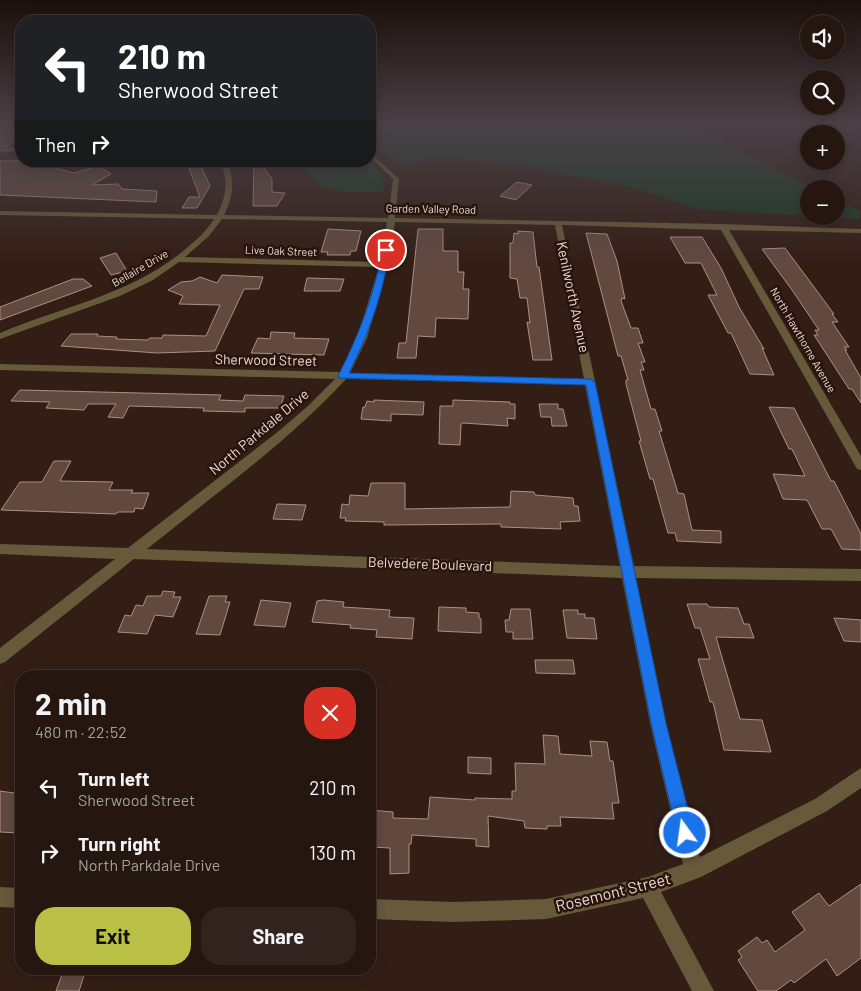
<!DOCTYPE html>
<meta charset="utf-8">
<style>
:root{--surface:#261610;--page:#32231e;--text:#f1f3f6;--muted:#a49f9f;--line:#423530;--accent:#bac045}
body{margin:0;font-family:Barlow,sans-serif;background:var(--page);color:var(--text);height:100vh;display:flex;flex-direction:column;font-size:19px;white-space:nowrap}
*{box-sizing:border-box;margin:0}
p{font-size:16px;color:var(--muted)}
.icon{flex:none;width:28px;height:28px;fill:none;stroke:currentColor;stroke-width:2;stroke-linecap:round;stroke-linejoin:round}
.map{position:relative;flex:1;overflow:hidden}
.panel{position:absolute;left:15px;top:670px;width:361px;height:305px;display:flex;flex-direction:column;background:var(--surface);border-radius:20px;box-shadow:0 2px 12px #0003,0 0 0 1px var(--line)}
.panel>*{flex:none}
.hud{position:absolute;left:15px;top:15px;width:361px;height:152px;border-radius:20px;box-shadow:0 2px 12px #0003,0 0 0 1px var(--line);background:#202124;color:#fff;overflow:hidden}
.buttons{position:absolute;left:800px;top:15px;display:grid;gap:10px}
.buttons a{display:grid;place-items:center;width:45px;height:45px;border-radius:50%;background:var(--surface);box-shadow:0 2px 12px #0003,0 0 0 1px var(--line);font-size:25px}
.pin{position:absolute;display:grid;place-items:center;width:42px;height:42px;color:#fff;margin:-21px;border:2px solid #fff;border-radius:50%;box-shadow:0 1px 5px #0007}
.me{position:absolute;width:55px;margin:-28px;rotate:346deg;stroke-linejoin:round;filter:drop-shadow(0 0 4px #0008)}
.turn{display:flex;align-items:center;gap:18px;height:105px;padding:0 20px;font-size:22px}
.turn .icon{width:65px;height:65px;stroke-width:2.5}
.turn b{display:block;font-size:35px;line-height:42px}
.then{display:flex;align-items:center;height:48px;padding:0 20px;background:#0003;gap:10px;font-size:19px}
.round{display:grid;place-items:center;flex:none;width:52px;height:52px;border-radius:20px;background:var(--page)}
.summary{display:flex;align-items:center;justify-content:space-between;height:85px;padding:0 20px}
h1{font-size:30px;font-weight:700;line-height:38px}
.cta{display:flex;gap:10px;margin-top:auto;padding:10px 20px}
.cta a{flex:1;height:58px;border-radius:20px;background:var(--accent);color:#111;font-size:20px;font-weight:700;line-height:58px;text-align:center}
.cta a+a{background:var(--page);color:var(--text)}
ul{padding:0;list-style:none}
li{display:flex;align-items:center;gap:15px;height:65px;padding:0 20px}
li div{flex:1}
li b{display:block;font-size:19px}
li em{font-style:normal}
.map>svg:first-child{display:block}
.green{fill:#1b3926}
.building{fill:#624940;stroke:#ab8f85}
.lines{fill:none;stroke-linecap:round;stroke-linejoin:round}
.minor{fill:#665a3a;fill-rule:evenodd}
.route{fill:#1a73e8;stroke:#114b97}
.labels{text-anchor:middle;stroke-width:5;stroke-linejoin:round;paint-order:stroke}
.far-street-label{font-size:11px;fill:#e9dad5;stroke:#29140c}
.street-label{font-size:14px;fill:#e9dad5;stroke:#29140c}
.near-street-label{font-size:16px;fill:#e9dad5;stroke:#29140c}
</style>
<div class="map">
<svg width="861" height="991" viewBox="0 0 861 991">
<rect width="100%" height="100%" fill="#331e16"/>
<g class="green">
<polygon points="370,125 698,125 697,130 754,157 813,189 809,189 809,216 698,209 632,187 508,163 437,158 400,165 370,142"/>
<path d="M296,161H370C380,170 386,179 383,192H342L321,186Z"/>
<polygon points="836,200 861,211 859,219 812,216 836,216"/>
</g>
<g class="building">
<polygon points="15,125 21,125 21,132 8,146 0,146 0,130"/>
<polygon points="0,161 61,161 58,169 74,173 98,166 111,174 92,185 118,184 122,189 157,191 156,202 0,195"/>
<polygon points="254,161 259,161 272,179 272,192 285,193 277,206 253,206"/>
<polygon points="200,164 210,186 197,208 182,208 189,197 200,197 188,166"/>
<polygon points="517,182 532,185 516,200 500,196"/>
<polygon points="328,229 361,231 356,251 351,251 350,255 327,255 328,252 321,252"/>
<polygon points="418,229 443,229 443,251 458,251 458,272 464,272 463,289 469,289 468,319 436,318 435,337 418,336 416,358 397,358 399,343 406,343"/>
<polygon points="518,231 533,232 537,267 539,267 552,360 533,360 527,322 530,323 527,298 520,298 517,279 510,278 510,243 513,243 514,233 518,234"/>
<polygon points="586,233 607,234 617,261 625,299 622,298 621,301 631,328 638,328 643,343 638,343 645,362 641,362 644,370 640,370 651,409 655,409 662,431 659,431 678,493 684,494 692,530 721,531 721,543 677,541 675,533 668,533 653,479 650,479 639,441 641,441 626,384 626,380 628,380 621,356 618,356"/>
<polygon points="670,237 702,237 721,268 739,307 764,349 762,348 774,375 750,374 731,333 728,333 708,295 717,295 701,263 685,263"/>
<polygon points="785,248 834,314 832,314 838,322 832,322 849,347 844,347 847,350 845,350 861,378 861,403 852,389 849,389 814,335 818,335 815,330 819,330 792,290 762,249"/>
<polygon points="116,253 127,271 111,275 100,258"/>
<polygon points="222,275 263,277 259,289 244,289 215,351 157,353 61,346 71,334 98,334 97,336 117,337 116,339 147,340 150,338 162,338 163,335 206,336 220,305 179,304 183,296 168,290 181,282 192,281 200,277 217,283"/>
<polygon points="307,278 341,279 344,279 340,291 304,291"/>
<polygon points="73,279 83,279 92,286 0,320 0,307"/>
<polygon points="271,332 295,333 294,338 329,339 324,355 251,353 258,338 270,339"/>
<polygon points="20,390 221,395 219,400 243,401 245,395 284,396 280,408 245,408 245,412 203,411 204,408 129,406 123,418 108,417 116,404 88,404 84,410 46,408 50,402 11,401"/>
<polygon points="374,400 424,402 423,415 391,414 391,421 361,419 363,407 365,407 367,401 374,402"/>
<polygon points="453,400 510,402 510,404 515,404 515,419 507,418 508,426 463,423 461,424 460,445 439,444 440,406 453,406"/>
<polygon points="539,404 558,404 558,409 563,409 567,426 552,426 551,417 541,417"/>
<polygon points="769,407 794,408 831,481 834,481 861,534 861,550 842,549 831,529 822,529 807,500 783,499 773,474 805,476 792,449 789,449"/>
<polygon points="54,461 71,461 60,481 113,482 109,490 133,490 131,493 149,493 143,509 135,508 134,512 118,512 116,514 1,510 20,482 42,482"/>
<polygon points="371,483 405,483 405,509 510,507 511,491 534,492 535,495 573,498 574,506 578,506 580,521 560,522 561,529 501,527 501,524 384,525 384,522 345,521 346,518 340,518 342,504 349,505 350,495 368,496"/>
<polygon points="277,504 306,505 302,520 273,519"/>
<polygon points="163,591 175,592 173,597 181,597 173,617 155,615 147,634 118,632 125,615 131,616 136,605 143,606 147,596 161,596"/>
<polygon points="209,596 227,596 225,602 230,602 220,635 196,634"/>
<polygon points="261,600 291,603 285,627 254,625"/>
<polygon points="323,600 344,602 343,607 390,610 389,617 414,618 412,639 376,637 377,630 350,628 351,625 312,622 317,601"/>
<polygon points="687,604 707,604 709,607 738,608 744,624 749,624 754,638 716,637 740,719 762,720 771,752 724,750 713,702 710,702 698,659 710,659 700,628 695,628"/>
<polygon points="439,607 466,608 466,612 479,613 479,618 481,619 481,633 438,631"/>
<polygon points="511,609 530,609 533,639 513,639 513,632 506,632 505,620 509,620"/>
<polygon points="563,610 578,610 578,614 585,614 585,618 594,618 597,639 567,638"/>
<polygon points="834,618 861,620 861,642 844,641"/>
<polygon points="535,660 573,660 575,674 536,673"/>
<polygon points="543,735 558,736 560,754 592,756 590,741 607,742 610,761 613,761 619,803 612,803 614,819 560,817 561,826 547,826 547,829 525,828 524,821 488,816 489,847 476,846 476,839 412,835 411,844 409,844 409,873 390,874 390,848 370,847 370,810 393,812 393,818 428,819 430,797 475,800 475,798 512,799 512,791 516,791 515,763 545,764"/>
<polygon points="468,757 491,758 491,774 468,773"/>
<polygon points="0,791 21,794 21,827 18,833 0,832"/>
<polygon points="861,884 861,958 837,976 826,959 794,983 791,980 776,991 758,991 738,960 742,957 738,951 757,937 762,943 767,940 775,952 805,930 792,912 819,893 829,906"/>
<polygon points="64,969 86,969 79,991 56,991"/>
</g>
<g class="lines">
<g class="minor">
<polygon points="21,147 21,151 0,152 0,148"/>
<path d="M370,152L399,179L395,218L723,224L861,229V233L729,230L861,456V470L857,469L721,230L562,225L634,566L861,569V581L636,578L666,723L700,857L815,799L861,768V788L827,811L701,877L661,892L714,991H692L643,898L546,919L453,922L370,919V899L453,902L546,899L648,877L683,864L650,723L622,578L134,559L5,662L0,664V648L115,559L0,554V544L128,548L280,430L308,406L335,379L0,370V364L340,372L357,338L379,267L179,262L153,280L120,296L0,339V333C63,306 127,296 182,252C194,242 206,232 214,219L0,215V211L217,215C226,197 229,180 220,161H226C236,179 233,197 224,215L388,218L393,179L370,157ZM222,219L387,222L380,262L185,257L209,236ZM395,222L555,225L584,379L350,373L367,338L388,265ZM346,379L585,385L620,566L147,549C215,494 287,443 346,379Z"/>
<polygon points="76,161 82,161 82,163 100,161 90,167 77,166"/>
<polygon points="0,887 21,888 21,908 0,907"/>
</g>
</g>
<linearGradient id="sky" x2="0" y2="1"><stop stop-color="#1c100c"/><stop offset="0.47" stop-color="#4a4147"/><stop offset="1" stop-color="#4a4147" stop-opacity="0"/></linearGradient>
<rect width="861" height="264" fill="url(#sky)"/>
<path class="route" d="M386,248L389,250C384,293 368,335 349,373L590,379L595,382L666,723L694,833L691,839L685,842L679,839L677,833L651,723L586,385L339,378L338,376C358,337 375,294 382,250Z"/>
<g class="labels">
<g class="far-street-label">
<text transform="translate(431 209) rotate(1)" y="4">Garden Valley Road</text>
<text transform="translate(281 251) rotate(2)" y="4">Live Oak Street</text>
<text transform="translate(140 268) rotate(-30)" y="4">Bellaire Drive</text>
<text transform="translate(803 340) rotate(60)" y="4">North Hawthorne Avenue</text>
</g>
<g class="street-label">
<text transform="translate(573 297) rotate(78)" y="5">Kenilworth Avenue</text>
<text transform="translate(266 360) rotate(1)" y="5">Sherwood Street</text>
<text transform="translate(259 432) rotate(-40)" y="5">North Parkdale Drive</text>
<text transform="translate(430 564) rotate(2)" y="5">Belvedere Boulevard</text>
</g>
<g class="near-street-label">
<text transform="translate(613 892) rotate(-14)" y="6">Rosemont Street</text>
</g>
</g>
</svg>
<div class="buttons">
<a><svg class="icon" aria-label="sound" viewBox="0 0 24 24"><path d="M4 9h4l5-4v14l-5-4H4zM17 9q2 3 0 6"/></svg></a>
<a><svg class="icon" aria-label="search" viewBox="0 0 24 24"><circle cx="10" cy="10" r="6"/><path d="M15 15l6 6"/></svg></a>
<a>+</a>
<a>−</a>
</div>
<div class="pin" style="left:386px;top:250px;background:#d93025"><svg class="icon" aria-label="arrive" viewBox="0 0 24 24"><path d="M6 21V4h12l-3 4 3 4H6"/></svg></div>
<svg class="me" style="left:685px;top:833px" viewBox="-20 -20 40 40"><circle r="17" fill="#1a73e8" stroke="#fff" stroke-width="3"/><path d="M0-11L8 9 0 5-8 9z" fill="#fff"/></svg>
<div class="hud">
<div class="turn"><svg class="icon" aria-label="left" viewBox="0 0 24 24"><path d="M17 20v-9H6M10 6l-5 5 5 5"/></svg><div><b>210 m</b>Sherwood Street</div></div>
<div class="then">Then<svg class="icon" aria-label="right" viewBox="0 0 24 24"><path d="M7 20v-9h11M14 6l5 5-5 5"/></svg></div>
</div>
<section class="panel">
<div class="summary"><div><h1>2 min</h1><p>480 m · 22:52</p></div><a class="round" style="background:#d93025;color:#fff"><svg class="icon" aria-label="close" viewBox="0 0 24 24"><path d="M6 6l12 12M18 6L6 18"/></svg></a></div>
<ul>
<li><svg class="icon" aria-label="left" viewBox="0 0 24 24"><path d="M17 20v-9H6M10 6l-5 5 5 5"/></svg><div><b>Turn left</b><p>Sherwood Street</p></div><em>210 m</em></li>
<li><svg class="icon" aria-label="right" viewBox="0 0 24 24"><path d="M7 20v-9h11M14 6l5 5-5 5"/></svg><div><b>Turn right</b><p>North Parkdale Drive</p></div><em>130 m</em></li>
</ul>
<div class="cta"><a>Exit</a><a>Share</a></div>
</section>
</div>
